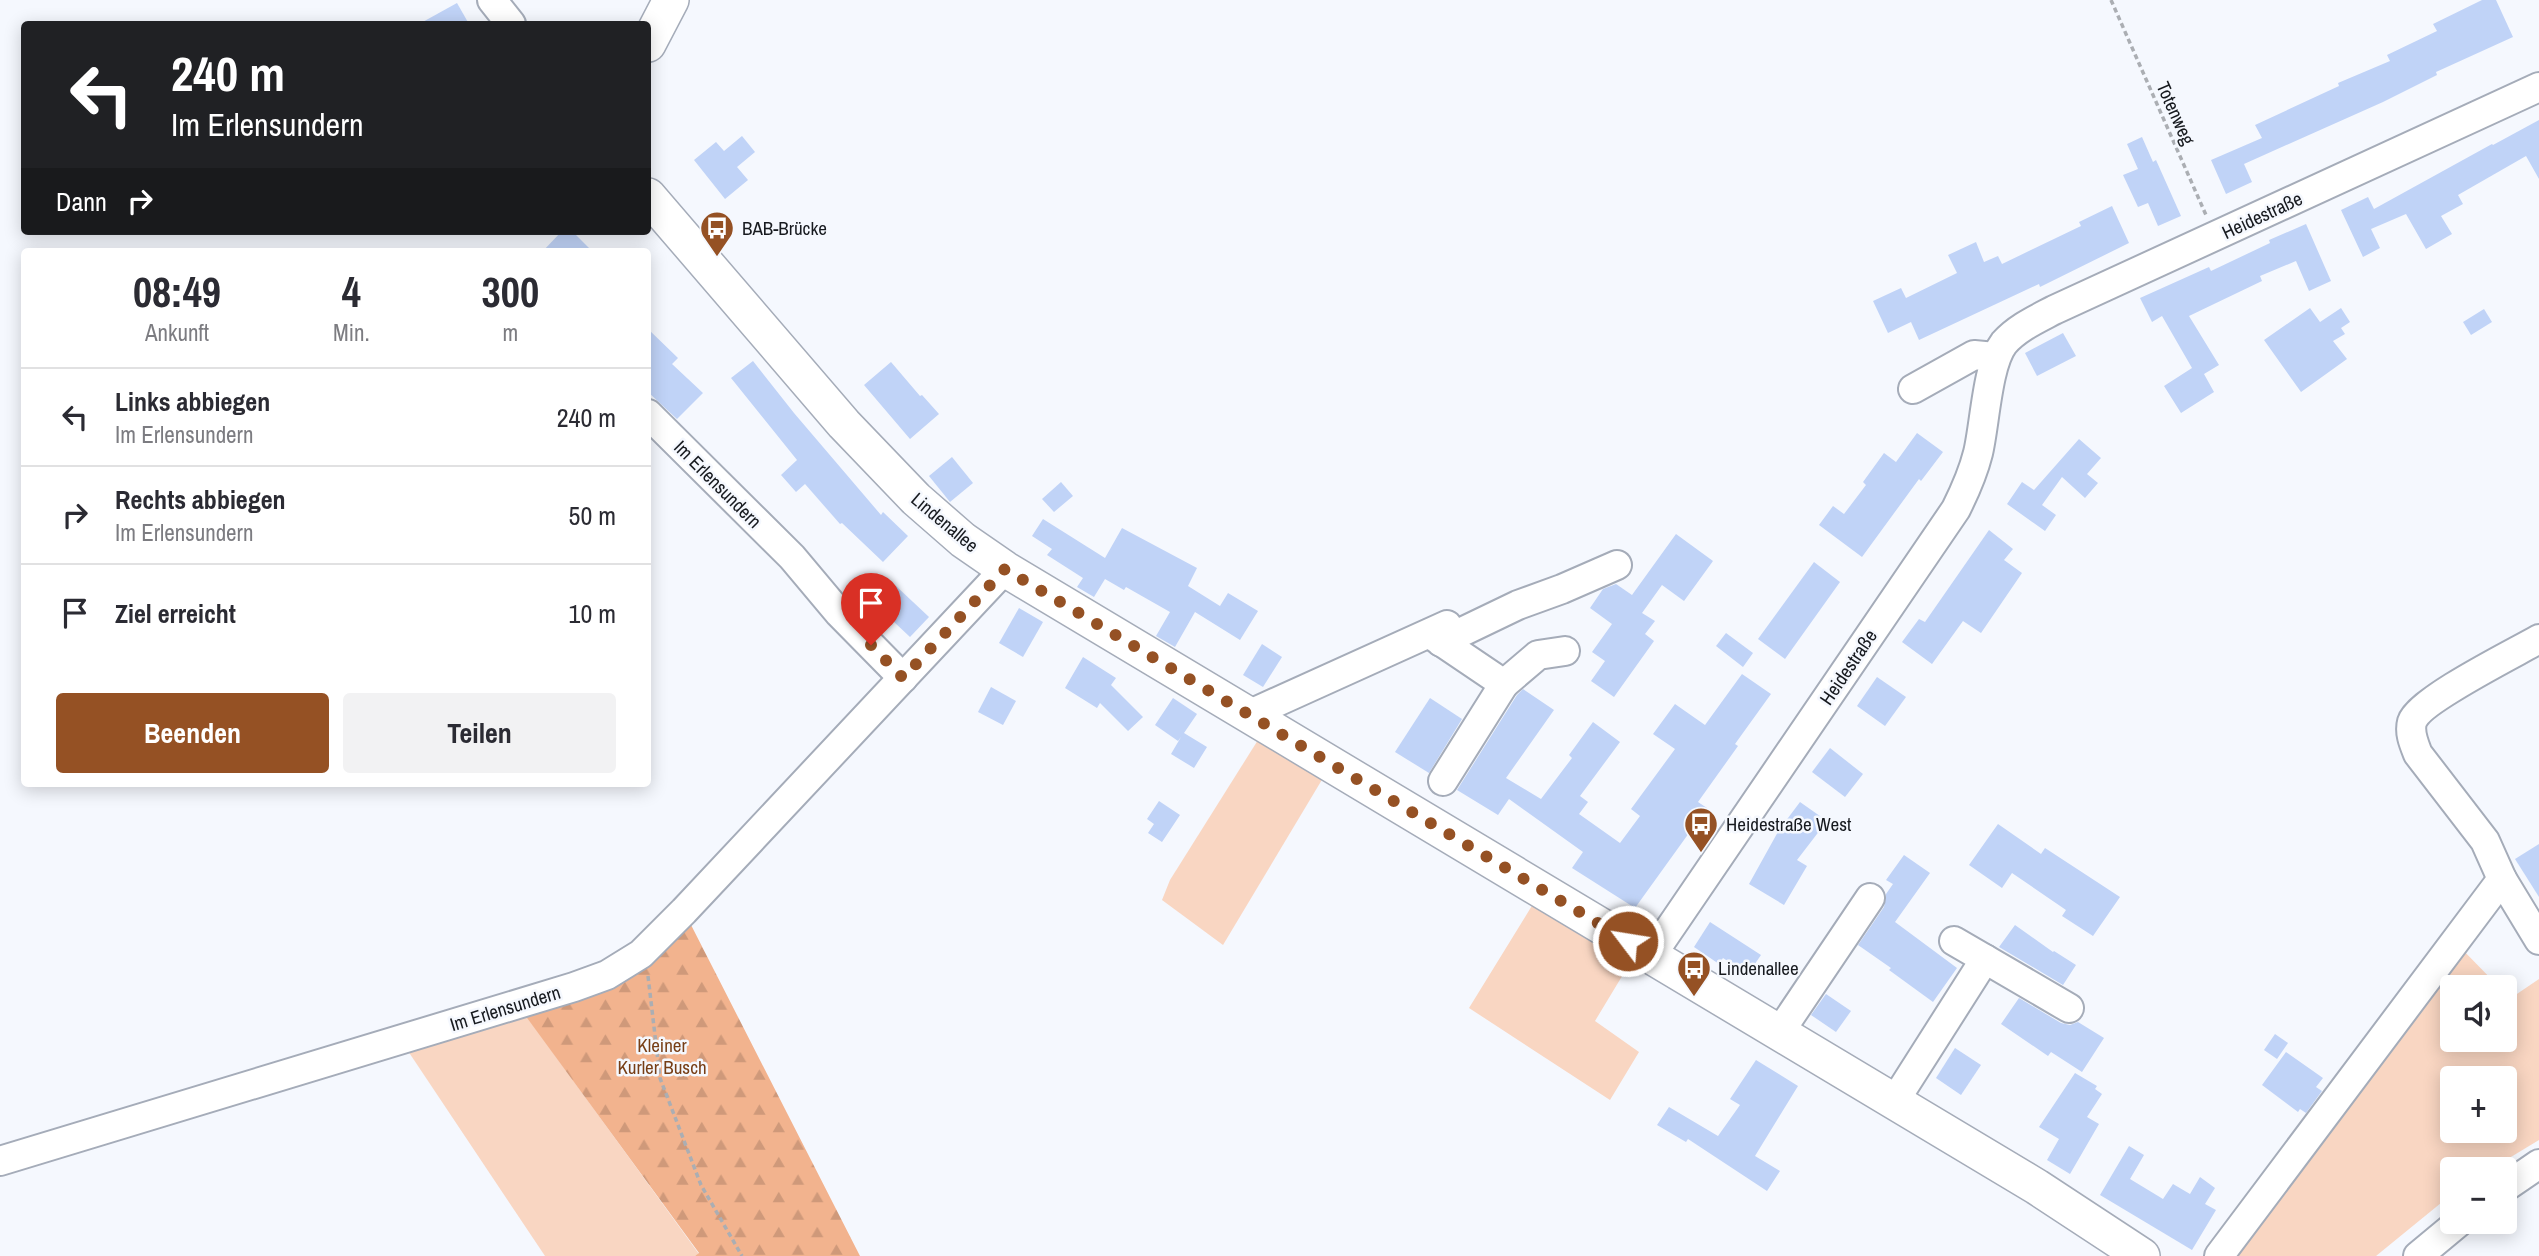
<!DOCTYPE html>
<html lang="de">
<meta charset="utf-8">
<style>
:root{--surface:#fff;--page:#f2f2f3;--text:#2b2b33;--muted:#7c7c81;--line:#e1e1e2;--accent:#955124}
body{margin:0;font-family:"Archivo Narrow",sans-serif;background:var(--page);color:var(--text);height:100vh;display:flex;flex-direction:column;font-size:26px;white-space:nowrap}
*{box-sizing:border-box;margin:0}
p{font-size:23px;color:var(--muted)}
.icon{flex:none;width:38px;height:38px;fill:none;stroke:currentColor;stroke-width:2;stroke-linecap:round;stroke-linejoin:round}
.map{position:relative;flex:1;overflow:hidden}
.sheet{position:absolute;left:21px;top:248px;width:630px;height:539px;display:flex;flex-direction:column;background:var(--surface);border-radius:7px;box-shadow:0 4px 18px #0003}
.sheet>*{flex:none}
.top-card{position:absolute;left:21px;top:21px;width:630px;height:214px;border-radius:7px;box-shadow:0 4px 18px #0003;background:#202124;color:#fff;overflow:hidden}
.controls{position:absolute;left:2440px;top:975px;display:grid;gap:14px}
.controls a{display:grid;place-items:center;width:77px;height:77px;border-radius:7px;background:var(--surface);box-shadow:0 4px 18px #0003;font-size:35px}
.pin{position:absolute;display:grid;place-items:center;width:60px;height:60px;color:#fff;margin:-72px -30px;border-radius:50% 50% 50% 0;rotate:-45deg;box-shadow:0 0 7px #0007}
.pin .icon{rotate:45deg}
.me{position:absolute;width:77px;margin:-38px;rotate:301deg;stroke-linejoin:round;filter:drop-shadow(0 0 5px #0008)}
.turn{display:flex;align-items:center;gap:24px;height:147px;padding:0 35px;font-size:32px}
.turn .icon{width:91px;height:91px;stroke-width:2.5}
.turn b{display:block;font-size:49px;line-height:60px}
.then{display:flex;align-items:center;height:66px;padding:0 35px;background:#0003;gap:14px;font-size:26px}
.eta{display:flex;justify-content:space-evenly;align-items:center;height:119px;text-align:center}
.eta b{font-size:42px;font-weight:800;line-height:49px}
.cta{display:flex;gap:14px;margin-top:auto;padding:14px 35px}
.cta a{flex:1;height:80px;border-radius:7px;background:var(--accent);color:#fff;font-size:28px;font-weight:800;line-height:80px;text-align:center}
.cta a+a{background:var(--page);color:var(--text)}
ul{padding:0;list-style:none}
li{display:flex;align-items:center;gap:21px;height:98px;padding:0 35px;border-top:2px solid var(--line)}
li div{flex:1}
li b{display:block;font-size:26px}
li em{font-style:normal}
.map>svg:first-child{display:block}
.green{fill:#f9d6c2;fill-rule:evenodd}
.forest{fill:url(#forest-firs)}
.building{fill:#c0d3f7}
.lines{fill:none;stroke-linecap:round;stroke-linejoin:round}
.minor-casing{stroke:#a5acb9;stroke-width:32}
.major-casing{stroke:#a5acb9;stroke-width:38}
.path{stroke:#abaeb3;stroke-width:3.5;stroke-dasharray:5 3.5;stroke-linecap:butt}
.minor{stroke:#fff;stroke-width:28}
.major{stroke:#fff;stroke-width:35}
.route{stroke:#955124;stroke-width:12;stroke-dasharray:0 21.6}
.labels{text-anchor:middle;stroke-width:5;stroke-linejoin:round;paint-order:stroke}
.street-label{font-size:19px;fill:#171a1f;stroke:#f5f8fe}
.poi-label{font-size:19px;fill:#171a1f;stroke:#f5f8fe;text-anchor:start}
.park-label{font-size:19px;fill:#773e16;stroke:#f5f8fe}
</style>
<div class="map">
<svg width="2539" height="1256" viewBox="0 0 2539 1256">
<defs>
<pattern id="forest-firs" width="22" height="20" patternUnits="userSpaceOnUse" patternTransform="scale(1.75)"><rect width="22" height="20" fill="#f2b38e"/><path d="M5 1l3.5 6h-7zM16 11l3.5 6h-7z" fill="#cf997a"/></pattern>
</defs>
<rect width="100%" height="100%" fill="#f5f8fe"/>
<g class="green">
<polygon points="1258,740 1323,778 1223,945 1162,900 1170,880"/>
<polygon points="1533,904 1630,963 1595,1021 1639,1052 1610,1100 1469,1008"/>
<path d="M2459,946L2499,987H2452V1040H2504V992L2511,998L2539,979V1140L2491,1169H2452V1194L2376,1256H2233ZM2452,1078H2504V1130H2452Z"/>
<polygon points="522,1010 699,1254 695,1256 545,1256 408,1051"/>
</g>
<polygon class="forest" points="689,921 860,1256 695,1256 699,1253 522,1011"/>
<g class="building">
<polygon points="2482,0 2496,0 2513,37 2436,72 2437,75 2383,102 2244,164 2252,182 2226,194 2211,160 2262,138 2255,125 2339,86 2338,83 2390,61 2387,55 2437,31 2433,24"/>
<polygon points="457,3 469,24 419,24"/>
<polygon points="2539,120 2539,179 2526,156 2458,195 2463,204 2441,216 2452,234 2426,249 2406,214 2371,229 2380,248 2363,257 2341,210 2368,197 2374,209 2492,144 2493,145"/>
<polygon points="742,136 755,152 737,167 748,180 725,199 694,160 716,142 724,151"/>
<polygon points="2142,137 2153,162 2156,160 2181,216 2158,226 2148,203 2138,207 2123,175 2138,169 2127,144"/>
<polygon points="2112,206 2129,243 2040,287 2039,284 1919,340 1911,322 1888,333 1873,301 1901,288 1906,298 1957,273 1948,255 1976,242 1984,262 1998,256 2002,264 2081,226 2079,222"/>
<polygon points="2306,224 2331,281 2309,291 2296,261 2260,276 2262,281 2189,316 2219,365 2204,374 2214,392 2181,413 2164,386 2192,368 2162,316 2152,322 2140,298 2209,267 2211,271 2270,243 2269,240"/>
<polygon points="562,231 572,231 593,252 542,252"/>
<polygon points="2310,308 2320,322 2341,308 2350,322 2341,328 2345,334 2333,341 2347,359 2301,392 2264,340"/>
<polygon points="2484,309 2492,322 2471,335 2463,322"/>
<polygon points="648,329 678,358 672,364 703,393 677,419 648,392"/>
<polygon points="2063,333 2076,356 2037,376 2025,353"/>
<polygon points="753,361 794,413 881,515 883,512 908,536 883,562 842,523 840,524 805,484 796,492 781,475 797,460 731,378"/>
<polygon points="891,362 920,396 922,395 939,414 910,439 864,385"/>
<polygon points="1917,433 1943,452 1921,481 1919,479 1862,557 1819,525 1833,506 1844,514 1866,485 1863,482 1884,453 1896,462"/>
<polygon points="2079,439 2101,458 2087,474 2098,483 2085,498 2062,477 2042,505 2056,515 2045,531 2007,504 2022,482 2034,490"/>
<polygon points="952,457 973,483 950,502 929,476"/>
<polygon points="1061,482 1073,496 1054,512 1042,499"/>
<polygon points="1043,519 1105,558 1122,528 1197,568 1188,586 1220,606 1228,593 1258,611 1240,640 1195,612 1175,647 1156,636 1170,612 1126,587 1124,590 1105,579 1094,597 1077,587 1083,578 1047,555 1052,549 1032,536"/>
<polygon points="1989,530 2013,549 2004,560 2022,573 1981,633 1963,621 1932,664 1902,642 1919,619 1925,622"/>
<polygon points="1676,534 1713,561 1684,601 1662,585 1642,613 1655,621 1645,634 1654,641 1614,697 1591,681 1605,661 1592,652 1612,624 1590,608 1603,589 1616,584 1632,595"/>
<polygon points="1814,562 1840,582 1785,659 1758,639"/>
<polygon points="896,586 929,617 910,637 877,606"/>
<polygon points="1019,608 1043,622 1023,657 999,643"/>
<polygon points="1726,633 1753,653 1743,667 1716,646"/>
<polygon points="1262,644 1282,657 1263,687 1243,675"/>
<polygon points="1083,657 1116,678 1111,685 1143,717 1128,731 1100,703 1097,708 1065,688"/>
<polygon points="1742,674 1771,694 1735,744 1738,746 1698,802 1707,808 1635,908 1572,868 1583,852 1509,799 1498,815 1457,790 1517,695 1523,689 1554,710 1506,778 1541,799 1572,758 1569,755 1593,722 1620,742 1580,796 1588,802 1579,814 1620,843 1640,816 1631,809 1675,749 1653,734 1675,704 1705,725"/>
<polygon points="1877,677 1906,697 1885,726 1857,706"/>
<polygon points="991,687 1016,701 1003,725 978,712"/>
<polygon points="1173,698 1197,714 1184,733 1207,747 1194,768 1171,754 1181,737 1178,741 1155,725"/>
<polygon points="1430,698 1462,719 1429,773 1395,752"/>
<polygon points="1830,748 1863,774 1845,797 1812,772"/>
<polygon points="1159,801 1180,815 1162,842 1148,833 1154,824 1147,819"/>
<polygon points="1800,802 1827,821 1797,860 1807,866 1784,905 1749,884 1779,830"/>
<polygon points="1998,824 2041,854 2045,848 2120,897 2093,936 2062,916 2066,910 2012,873 2002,888 1969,865"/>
<polygon points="2539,844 2539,897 2515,859"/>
<polygon points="1904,855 1930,873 1895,922 1957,968 1933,1002 1889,970 1891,968 1858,945 1884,907 1886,894 1893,884 1886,880"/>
<polygon points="1710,922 1761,955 1748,974 1723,958 1719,964 1694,947"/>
<polygon points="2015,925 2053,952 2054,951 2076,965 2063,985 1999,947"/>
<polygon points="1826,994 1851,1011 1836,1032 1811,1015"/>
<polygon points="2019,998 2061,1023 2070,1025 2078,1022 2104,1038 2082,1072 2051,1052 2048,1056 2001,1024"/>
<polygon points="2275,1034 2288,1043 2277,1059 2264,1050"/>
<polygon points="1955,1048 1981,1065 1961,1095 1936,1078"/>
<polygon points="2286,1052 2323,1078 2316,1087 2322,1091 2306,1113 2300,1109 2298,1112 2262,1085"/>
<polygon points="1756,1060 1798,1086 1755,1156 1780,1171 1767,1191 1688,1139 1686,1142 1657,1125 1669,1107 1718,1136 1740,1105 1730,1099"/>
<polygon points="2075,1073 2097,1086 2095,1089 2102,1094 2087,1117 2099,1124 2070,1174 2047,1160 2059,1139 2039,1127"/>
<polygon points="2129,1146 2144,1155 2130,1179 2163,1199 2173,1184 2190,1194 2200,1177 2215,1188 2205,1204 2216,1210 2192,1250 2100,1195"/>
</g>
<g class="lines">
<g class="minor-casing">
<g id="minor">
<polyline points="492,0 511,24"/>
<polyline points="1913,389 1974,355 1995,357"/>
<polyline points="648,414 792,557 839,613 903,678"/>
<polyline points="1430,634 1504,684 1538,655 1565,651"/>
<path d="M2539,639C2515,653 2419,700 2412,722C2409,733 2414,744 2418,754L2485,841L2502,879L2539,940"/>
<polyline points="1441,642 1518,605 1562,589 1617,565"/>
<polyline points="1248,715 1447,625"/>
<polyline points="1443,781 1504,684"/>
<path d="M1651,956L1956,509C1965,491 1973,473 1978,453C1985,424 1987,365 2004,343C2017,328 2037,319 2054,310L2539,87"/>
<polyline points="1985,959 2069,1008"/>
<polyline points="1779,1033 1870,898"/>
<polyline points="1894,1102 1985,959 1954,941"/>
<polyline points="0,1161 574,987 607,975 641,954 684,911 1005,569"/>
<polyline points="2504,1188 2539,1164"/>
<polyline points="2219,1256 2502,879"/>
<polyline points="2418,1256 2459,1222"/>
</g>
</g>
<g class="major-casing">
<g id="major">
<polyline points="648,44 671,0"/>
<polyline points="648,196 844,424 916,499 963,540 1005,569 2037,1187 2142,1256"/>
</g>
</g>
<g class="path">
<polyline points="2111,0 2206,215"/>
<polyline points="648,976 660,1078 701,1185 742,1256"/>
</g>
<use href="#minor" class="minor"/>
<use href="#major" class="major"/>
</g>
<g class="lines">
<polyline class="route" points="871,645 903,678 1005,569 1628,941"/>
</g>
<defs>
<g id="bus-pin" transform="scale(1.75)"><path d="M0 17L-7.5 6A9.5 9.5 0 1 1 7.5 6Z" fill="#955124" stroke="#f5f8fe"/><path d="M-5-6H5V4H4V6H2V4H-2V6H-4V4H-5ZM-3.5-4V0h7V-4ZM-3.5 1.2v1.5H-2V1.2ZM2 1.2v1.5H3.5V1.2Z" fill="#fff"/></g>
</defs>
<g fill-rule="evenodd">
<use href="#bus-pin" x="717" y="228"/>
<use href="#bus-pin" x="1701" y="824"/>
<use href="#bus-pin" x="1694" y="968"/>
</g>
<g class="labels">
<g class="street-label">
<text transform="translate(2176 113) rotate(66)" y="7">Totenweg</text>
<text transform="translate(2262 215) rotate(-25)" y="7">Heidestraße</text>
<text transform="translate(718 484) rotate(45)" y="7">Im Erlensundern</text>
<text transform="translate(945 522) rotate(40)" y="7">Lindenallee</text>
<text transform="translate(1848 667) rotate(-56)" y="7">Heidestraße</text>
<text transform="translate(505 1008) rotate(-17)" y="7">Im Erlensundern</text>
</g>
<g class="poi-label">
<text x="742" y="235">BAB-Brücke</text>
<text x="1726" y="831">Heidestraße West</text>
<text x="1718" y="975">Lindenallee</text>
</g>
<g class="park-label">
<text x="662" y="1052">Kleiner<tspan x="662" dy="22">Kurler Busch</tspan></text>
</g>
</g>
</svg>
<div class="controls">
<a><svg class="icon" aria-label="sound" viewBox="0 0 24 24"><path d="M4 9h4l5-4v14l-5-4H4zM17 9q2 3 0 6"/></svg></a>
<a>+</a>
<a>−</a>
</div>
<div class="pin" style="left:871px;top:645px;background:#d93025"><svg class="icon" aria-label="arrive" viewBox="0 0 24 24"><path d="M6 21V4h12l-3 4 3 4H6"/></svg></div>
<svg class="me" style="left:1628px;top:941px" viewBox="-20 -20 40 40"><circle r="17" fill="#955124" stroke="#fff" stroke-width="3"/><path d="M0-11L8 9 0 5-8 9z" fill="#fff"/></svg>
<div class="top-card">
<div class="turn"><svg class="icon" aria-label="left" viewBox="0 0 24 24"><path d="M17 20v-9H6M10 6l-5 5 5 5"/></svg><div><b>240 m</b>Im Erlensundern</div></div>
<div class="then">Dann<svg class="icon" aria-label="right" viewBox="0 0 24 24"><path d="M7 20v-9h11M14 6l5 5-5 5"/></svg></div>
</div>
<section class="sheet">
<div class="eta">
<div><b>08:49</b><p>Ankunft</p></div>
<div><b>4</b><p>Min.</p></div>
<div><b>300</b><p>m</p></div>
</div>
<ul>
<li><svg class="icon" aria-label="left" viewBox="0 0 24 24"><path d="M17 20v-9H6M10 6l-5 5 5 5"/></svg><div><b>Links abbiegen</b><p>Im Erlensundern</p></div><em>240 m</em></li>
<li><svg class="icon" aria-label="right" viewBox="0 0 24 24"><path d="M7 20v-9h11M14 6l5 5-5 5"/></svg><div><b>Rechts abbiegen</b><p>Im Erlensundern</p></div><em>50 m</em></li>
<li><svg class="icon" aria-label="arrive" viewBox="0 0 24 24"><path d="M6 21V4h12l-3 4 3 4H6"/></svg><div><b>Ziel erreicht</b></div><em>10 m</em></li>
</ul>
<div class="cta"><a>Beenden</a><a>Teilen</a></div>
</section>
</div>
